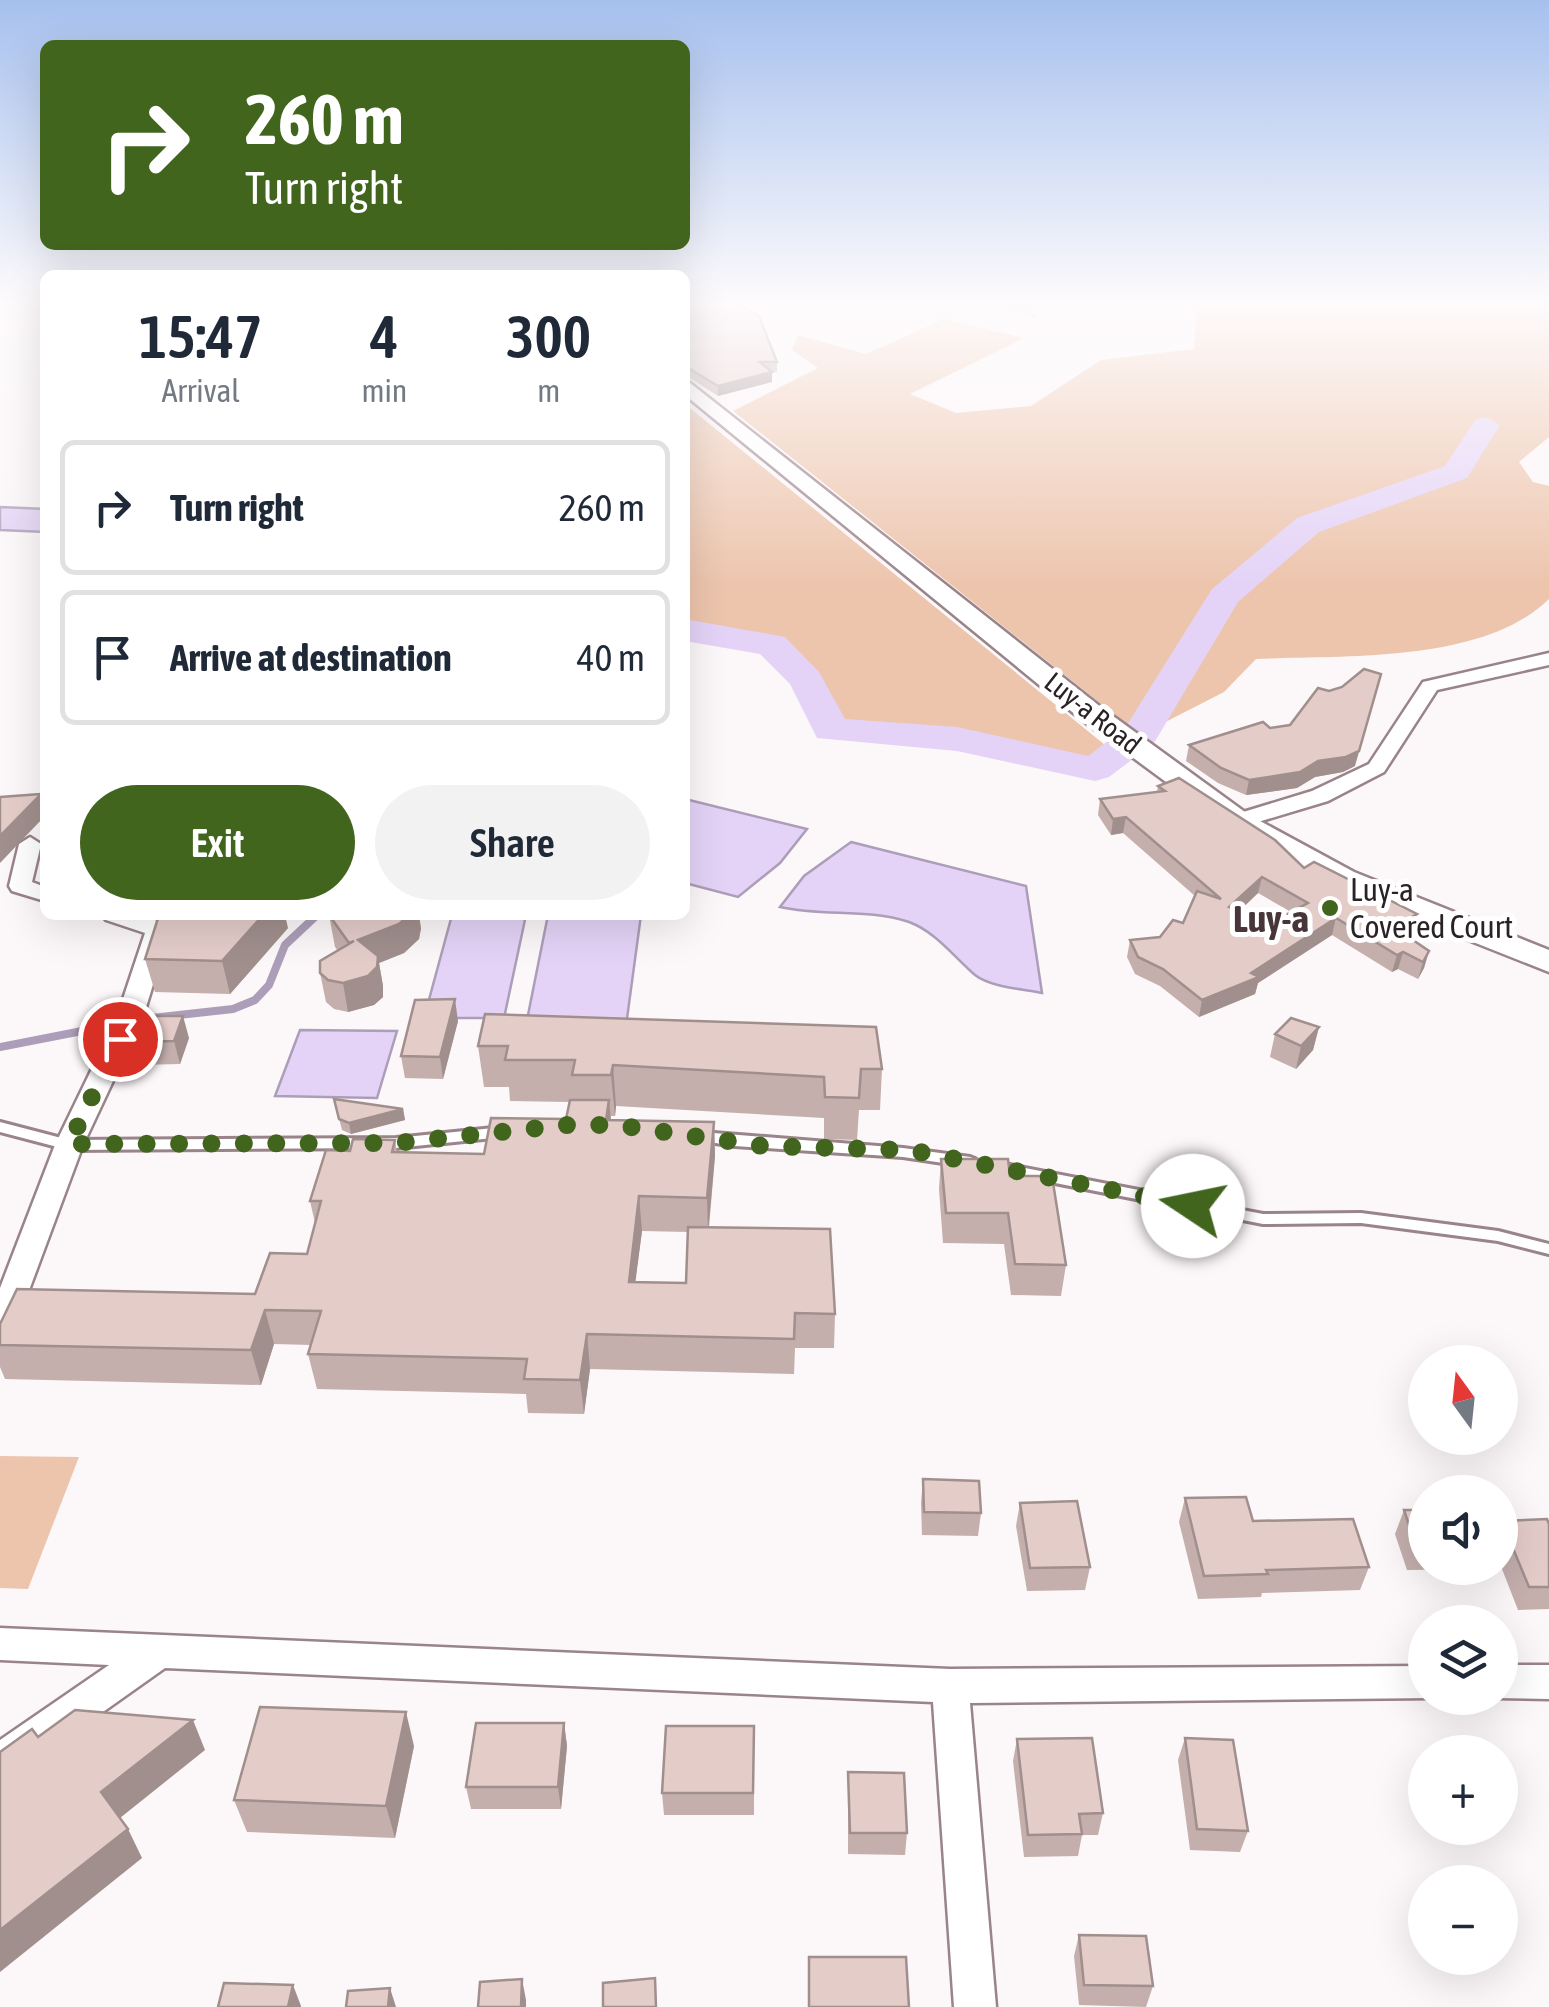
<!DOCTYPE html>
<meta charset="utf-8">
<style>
:root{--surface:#fff;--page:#f2f2f3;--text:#1f2937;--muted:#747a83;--line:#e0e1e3;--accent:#42651e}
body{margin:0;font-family:"Asap Condensed",sans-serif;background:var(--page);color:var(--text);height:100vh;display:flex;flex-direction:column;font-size:38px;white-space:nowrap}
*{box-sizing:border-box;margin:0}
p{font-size:32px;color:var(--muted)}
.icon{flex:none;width:55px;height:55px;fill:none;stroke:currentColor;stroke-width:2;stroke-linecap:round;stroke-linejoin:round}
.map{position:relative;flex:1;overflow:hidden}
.panel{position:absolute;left:40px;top:270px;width:650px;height:650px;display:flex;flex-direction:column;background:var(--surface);border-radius:15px;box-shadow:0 10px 40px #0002}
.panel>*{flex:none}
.guide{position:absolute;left:40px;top:40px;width:650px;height:210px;border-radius:15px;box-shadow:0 10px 40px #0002;background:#42651e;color:#fff;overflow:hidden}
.needle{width:65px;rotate:345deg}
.fabs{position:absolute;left:1408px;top:1345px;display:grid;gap:20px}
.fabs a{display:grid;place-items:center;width:110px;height:110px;border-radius:50%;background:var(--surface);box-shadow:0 10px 40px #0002;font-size:50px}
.pin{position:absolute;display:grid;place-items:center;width:85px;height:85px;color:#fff;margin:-42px;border:5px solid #fff;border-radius:50%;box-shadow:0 2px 10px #0007}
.me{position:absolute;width:110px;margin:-55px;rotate:281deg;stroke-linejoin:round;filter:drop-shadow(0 0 8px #0008)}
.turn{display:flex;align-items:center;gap:35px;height:210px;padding:0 40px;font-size:45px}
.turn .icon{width:130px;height:130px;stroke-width:2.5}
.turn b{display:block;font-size:70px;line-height:85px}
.eta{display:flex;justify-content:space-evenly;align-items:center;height:170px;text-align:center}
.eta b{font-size:60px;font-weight:600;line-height:70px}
.button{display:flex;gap:20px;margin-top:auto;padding:20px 40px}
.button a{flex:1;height:115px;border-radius:60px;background:var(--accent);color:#fff;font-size:40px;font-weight:600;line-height:115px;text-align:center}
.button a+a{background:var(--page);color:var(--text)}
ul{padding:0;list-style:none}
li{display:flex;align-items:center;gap:30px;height:135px;margin:0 20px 15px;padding:0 20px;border:5px solid var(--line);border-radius:15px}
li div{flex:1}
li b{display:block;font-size:38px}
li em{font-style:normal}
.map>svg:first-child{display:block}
.green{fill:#edc5ad}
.water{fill:#e4d3f7;stroke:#ac9eb8;stroke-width:2.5}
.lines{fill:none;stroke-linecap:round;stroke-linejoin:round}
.stream{stroke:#ac9eb8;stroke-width:8}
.river{fill:#e4d3f7;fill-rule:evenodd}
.lane-casing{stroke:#99848a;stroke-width:6}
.street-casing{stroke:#99848a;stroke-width:5}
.secondary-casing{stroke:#99848a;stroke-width:5}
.path{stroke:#8f898b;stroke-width:2.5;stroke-dasharray:2.5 2.5;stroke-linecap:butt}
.lane{fill:#fff;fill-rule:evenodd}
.street{fill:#fff;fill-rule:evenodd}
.secondary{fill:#fff;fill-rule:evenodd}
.wall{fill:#c4afad;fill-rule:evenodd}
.shaded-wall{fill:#a08f8d}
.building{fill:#e4ccc9;stroke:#a08f8d;stroke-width:2.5;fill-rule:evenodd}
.route{stroke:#42651e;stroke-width:18;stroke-dasharray:0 32.4}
.poi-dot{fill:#42651e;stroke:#fff;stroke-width:4}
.labels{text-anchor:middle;stroke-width:10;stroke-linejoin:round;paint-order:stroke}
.far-street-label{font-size:28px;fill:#2a2224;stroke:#fff}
.poi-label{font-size:32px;fill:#2a2224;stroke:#fff;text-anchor:start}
.quarter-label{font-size:38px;font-weight:bold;fill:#47353a;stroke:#fff}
</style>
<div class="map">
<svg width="1549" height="2007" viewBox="0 0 1549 2007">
<rect width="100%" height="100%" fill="#fcf7f9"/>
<g class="green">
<path d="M1197,303H1549V437L1519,462L1533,482L1549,486V599C1483,664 1342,655 1256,659L1224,692L1140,735L733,411L818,368L792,350L798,335L866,354L944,319L1024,338L910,394L956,413L1031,406L1101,360L1194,349Z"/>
<polygon points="685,404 1105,745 1113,753 1095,769 957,739 831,730 806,680 772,645 685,630"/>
<polygon points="0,1456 79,1457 28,1589 0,1588"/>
</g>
<g class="water">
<polygon points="0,507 45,509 45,532 0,530"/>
<polygon points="685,799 807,829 780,863 738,897 685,883"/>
<path d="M851,842L1026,886L1042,993C1023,989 990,987 975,975C954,957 936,932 909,922C866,908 825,917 780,907L804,876Z"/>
<polygon points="452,915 526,915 504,1018 424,1018"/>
<polygon points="548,915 641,915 626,1026 526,1025"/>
<polygon points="300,1030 397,1031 377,1098 275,1096"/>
</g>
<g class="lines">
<g class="stream">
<polyline points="152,1018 233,1009 255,1000 269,985 285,945 317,915"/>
<polyline points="0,1047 123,1023"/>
</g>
<polygon class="river" points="1486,417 1500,425 1467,478 1319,532 1238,602 1154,743 1109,777 1095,781 957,751 817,738 790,684 760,654 685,641 685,619 785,637 819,672 845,719 957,727 1088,756 1125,728 1212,589 1297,518 1445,466 1476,419"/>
<g class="lane-casing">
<g id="lane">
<polygon points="0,1122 69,1140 396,1138 503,1127 508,1129 510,1132 508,1135 503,1137 396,1148 69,1150 0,1132"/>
<polygon points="701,1132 903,1148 970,1157 975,1159 977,1162 975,1165 970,1167 903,1157 735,1146 696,1140 694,1137 696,1134"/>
<polygon points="994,1162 1263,1214 1361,1213 1498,1231 1549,1244 1549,1254 1498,1241 1361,1223 1263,1224 989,1170 987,1167 989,1164"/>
</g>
</g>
<g class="street-casing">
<g id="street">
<polygon points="1549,653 1549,665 1437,690 1384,772 1328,801 1238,828 1227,821 1230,816 1312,791 1369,764 1423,682"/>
<polygon points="30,837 41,844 32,882 45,887 45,901 12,891 9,886 19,844"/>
<path d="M102,915C125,915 153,913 170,929L143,1017L83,1145L15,1328L11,1336L0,1340V1288L55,1145L117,1017L145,933L106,920Z"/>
<polygon points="0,1628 950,1669 1425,1666 1425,1698 1432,1698 970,1703 996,2007 954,2007 933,1702 165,1668 14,1775 0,1780 0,1740 109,1665 0,1660"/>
<polygon points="1500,1665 1549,1665 1549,1699 1496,1698 1500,1698"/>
</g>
</g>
<g class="secondary-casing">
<polygon id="secondary" points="685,379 1102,708 1249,815 1354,872 1549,950 1549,972 1332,886 1227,827 1082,720 685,395"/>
</g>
<polyline class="path" points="1006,303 1035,316"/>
<use href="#lane" class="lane"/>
<use href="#street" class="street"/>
<use href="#secondary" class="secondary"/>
</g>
<g class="wall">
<polygon points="685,303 777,362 777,372 771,372 772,382 718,396 685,375"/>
<polygon points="1270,728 1355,766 1343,772 1315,777 1297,788 1246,795 1218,783 1186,761 1189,745"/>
<path d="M1158,786L1412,930L1405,934L1429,951L1424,968L1418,979L1398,969L1392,972L1332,935L1258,983L1255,994L1199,1017L1160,986L1135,974L1127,957L1130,940L1160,937L1183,923L1195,896L1123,833L1111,835L1098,815L1100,799L1157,792ZM1258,893L1291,912L1263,927L1238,912Z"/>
<polygon points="329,915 421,928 419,939 404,953 379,963 383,986 383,997 374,1005 348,1012 334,1009 326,1002 320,973 338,951 335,947"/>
<polygon points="288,928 230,994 155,992 145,959"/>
<path d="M485,1014L882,1069L880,1110H859L857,1140L824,1139V1118L616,1106L615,1116H611V1120L714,1122L715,1156L709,1228L835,1314L834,1348H795L794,1374L590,1369L584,1414L528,1413L526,1394L317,1389L308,1354L311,1345L274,1344L261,1385L5,1379L0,1367V1324L255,1294L307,1254L315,1223L310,1201L350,1151L395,1140L397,1152L484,1154L566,1119L569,1102L510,1101L509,1087H484L478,1046ZM642,1231L688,1232L686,1283L635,1282Z"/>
<polygon points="458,1021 443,1079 405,1078 401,1056"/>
<polygon points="1319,1027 1313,1050 1296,1069 1270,1057 1275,1034"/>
<polygon points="189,1038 180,1064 137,1065 130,1042"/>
<polygon points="334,1099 403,1109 405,1120 351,1134 342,1130"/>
<polygon points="941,1159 1010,1176 1066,1265 1061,1296 1011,1295 1004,1244 943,1243 939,1189"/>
<polygon points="923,1479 981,1513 978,1536 922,1535 921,1503"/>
<polygon points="1185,1498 1253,1521 1369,1567 1360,1590 1262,1593 1261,1597 1198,1599 1179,1522"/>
<polygon points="1020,1503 1090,1567 1085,1590 1027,1591 1016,1526"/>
<polygon points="1404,1510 1425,1510 1425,1568 1500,1568 1500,1521 1549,1524 1549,1609 1518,1610 1502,1569 1407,1570 1395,1534"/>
<polygon points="564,1723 567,1746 561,1809 471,1809 466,1787"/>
<polygon points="754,1726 754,1815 664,1815 662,1793"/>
<polygon points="1185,1738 1248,1831 1240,1852 1190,1850 1178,1760"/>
<polygon points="1017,1739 1103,1813 1098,1835 1082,1835 1078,1856 1024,1857 1013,1761"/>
<polygon points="414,1746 395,1838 247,1832 234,1800"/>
<polygon points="848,1772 907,1833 905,1855 848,1854"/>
<polygon points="1079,1935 1153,1986 1146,2007 1079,2005 1074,1956"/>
</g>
<g class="shaded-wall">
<polygon points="772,372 772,382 718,396 718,386"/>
<polygon points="1381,674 1355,766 1343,772 1315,777 1297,788 1246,795 1249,780"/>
<polygon points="41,794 45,807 45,816 0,863 0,836"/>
<polygon points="1126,817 1123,833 1111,835 1113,819"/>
<polygon points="1262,877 1258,893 1226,924 1229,907"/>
<polygon points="1417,914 1412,930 1389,944 1394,927"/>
<polygon points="263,915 285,915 288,928 230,994 222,961"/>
<polygon points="409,915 419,915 421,928 419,939 404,953 379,963 383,986 383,997 374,1005 348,1012 343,983 358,940"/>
<polygon points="1336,918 1332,935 1258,983 1255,994 1199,1017 1202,1000 1251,973"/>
<polygon points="1429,951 1424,968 1418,979 1423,962"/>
<polygon points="1403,952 1398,969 1392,972 1397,955"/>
<polygon points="455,999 458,1021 443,1079 440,1057"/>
<polygon points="183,1016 189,1038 180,1064 174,1041"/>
<polygon points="1319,1027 1313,1050 1296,1069 1301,1046"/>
<polygon points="613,1065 616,1106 615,1116 611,1075"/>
<polygon points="609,1100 612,1134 606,1120"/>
<polygon points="403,1109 405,1120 351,1134 349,1123"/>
<polygon points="714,1122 715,1156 708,1232 707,1198"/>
<polygon points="639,1196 642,1231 631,1316 629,1282"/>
<polygon points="265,1310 274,1344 261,1385 251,1350"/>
<polygon points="587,1334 590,1369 584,1414 580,1380"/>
<polygon points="406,1712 414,1746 395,1838 386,1806"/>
<polygon points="193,1720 205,1750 115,1822 101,1792"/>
<polygon points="564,1723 567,1746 561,1809 558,1787"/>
<polygon points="128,1829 142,1858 0,1972 0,1930"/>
<polygon points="522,1979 526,2000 526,2007 521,2007"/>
<polygon points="293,1985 301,2006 301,2007 288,2007"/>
<polygon points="390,1988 396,2007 388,2007"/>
</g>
<g class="building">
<polygon points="685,303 734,303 759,316 777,362 760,362 772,372 718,386 685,366"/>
<polygon points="1364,669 1381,674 1359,751 1346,757 1318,761 1300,772 1249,780 1221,768 1189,745 1263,722 1270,728 1290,725 1318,688 1329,691 1342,687"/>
<path d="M1179,778L1275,840L1304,868L1314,862L1417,914L1394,927L1429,951L1423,962L1403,952L1397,955L1336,918L1251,973L1259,977L1202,1000L1163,969L1138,957L1130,940L1160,937L1173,920L1183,923L1197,891L1221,899L1126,817L1113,819L1100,799L1165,791L1158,786ZM1262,877L1308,903L1263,927L1229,907Z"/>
<polygon points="41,794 0,836 0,797"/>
<polygon points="159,915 263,915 222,961 145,959"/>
<polygon points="329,915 409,915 399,924 358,940 378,956 377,967 368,976 343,983 328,980 320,973 320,961 354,941 349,943"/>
<polygon points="455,999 440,1057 401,1056 415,1000"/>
<polygon points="485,1014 876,1027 882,1069 861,1069 859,1098 825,1097 824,1077 613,1065 611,1075 572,1075 575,1060 505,1060 508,1046 478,1046"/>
<polygon points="140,1016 183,1016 174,1041 130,1042"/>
<polygon points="1291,1018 1319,1027 1301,1046 1275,1034"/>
<polygon points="334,1099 403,1109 349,1123 339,1119"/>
<polygon points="570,1100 609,1100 606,1120 714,1122 707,1198 639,1196 629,1282 686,1283 688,1227 830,1229 835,1314 795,1313 794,1339 587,1334 580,1380 524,1379 527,1359 308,1354 321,1311 265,1310 251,1350 0,1345 0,1324 17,1289 255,1294 270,1253 307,1254 321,1201 310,1201 326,1150 350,1151 353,1139 395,1140 392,1152 484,1154 491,1118 566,1119"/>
<polygon points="941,1159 1008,1159 1010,1176 1052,1176 1066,1265 1015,1264 1008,1213 946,1213"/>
<polygon points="923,1479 979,1481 981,1513 924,1512"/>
<polygon points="1246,1497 1253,1521 1353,1519 1369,1567 1266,1570 1268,1574 1204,1576 1185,1498"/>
<polygon points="1077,1501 1090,1567 1030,1568 1020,1503"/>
<polygon points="1404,1510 1425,1510 1425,1546 1416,1546"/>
<polygon points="1547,1519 1549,1524 1549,1587 1529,1587 1512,1546 1500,1546 1500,1521"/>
<polygon points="260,1707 406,1712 386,1806 234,1800"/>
<polygon points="75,1710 193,1720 101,1792 128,1829 0,1930 0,1752 32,1729 38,1737"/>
<polygon points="476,1723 564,1723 558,1787 466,1787"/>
<polygon points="666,1726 754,1726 753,1793 662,1793"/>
<polygon points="1092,1738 1103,1813 1079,1814 1082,1834 1028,1835 1017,1739"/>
<polygon points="1185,1738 1233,1740 1248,1831 1197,1829"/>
<polygon points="848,1772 904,1773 907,1833 850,1833"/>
<polygon points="1079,1935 1146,1936 1153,1986 1084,1985"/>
<polygon points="809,1957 906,1957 909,2007 809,2007"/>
<polygon points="655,1978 656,2007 603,2007 603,1983"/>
<polygon points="522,1979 521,2007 478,2007 480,1982"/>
<polygon points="224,1983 293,1985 288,2007 218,2007"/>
<polygon points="390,1988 388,2007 346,2007 348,1991"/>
</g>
<linearGradient id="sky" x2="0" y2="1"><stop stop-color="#a6c0ee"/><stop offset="0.52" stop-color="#fefbfc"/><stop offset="1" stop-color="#fefbfc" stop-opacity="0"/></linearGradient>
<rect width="1549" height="584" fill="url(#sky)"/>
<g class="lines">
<polyline class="route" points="120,1039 69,1144 396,1143 568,1125 616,1125 763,1146 910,1150 1193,1206"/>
</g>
<circle class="poi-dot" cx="1330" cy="908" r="10"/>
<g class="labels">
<g class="far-street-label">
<text transform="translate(1093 713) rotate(38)" y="10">Luy-a Road</text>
</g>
<g class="poi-label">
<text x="1350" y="901">Luy-a<tspan x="1350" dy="37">Covered Court</tspan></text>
</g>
<g class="quarter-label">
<text x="1271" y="932">Luy-a</text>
</g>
</g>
</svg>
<div class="fabs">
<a><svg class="needle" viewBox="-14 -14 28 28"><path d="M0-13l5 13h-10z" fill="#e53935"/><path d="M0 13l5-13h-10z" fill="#747a83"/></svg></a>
<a><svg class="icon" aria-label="sound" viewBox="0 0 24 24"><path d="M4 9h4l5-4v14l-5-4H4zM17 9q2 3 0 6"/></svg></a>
<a><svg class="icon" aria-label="layers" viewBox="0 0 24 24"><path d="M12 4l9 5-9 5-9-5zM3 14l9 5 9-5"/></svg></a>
<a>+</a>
<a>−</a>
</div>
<div class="pin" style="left:120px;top:1039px;background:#d93025"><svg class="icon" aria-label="arrive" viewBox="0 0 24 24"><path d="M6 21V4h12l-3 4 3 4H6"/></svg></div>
<svg class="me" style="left:1193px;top:1206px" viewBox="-20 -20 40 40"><circle r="19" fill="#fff"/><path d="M0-13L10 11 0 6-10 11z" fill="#42651e"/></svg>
<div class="guide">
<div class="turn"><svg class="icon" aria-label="right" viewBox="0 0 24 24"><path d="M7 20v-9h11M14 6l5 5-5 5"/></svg><div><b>260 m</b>Turn right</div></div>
</div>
<section class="panel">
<div class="eta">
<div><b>15:47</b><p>Arrival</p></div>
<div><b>4</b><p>min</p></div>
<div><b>300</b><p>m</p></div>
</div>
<ul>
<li><svg class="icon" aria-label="right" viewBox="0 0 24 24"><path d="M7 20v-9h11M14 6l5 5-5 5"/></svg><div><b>Turn right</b></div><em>260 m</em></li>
<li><svg class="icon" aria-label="arrive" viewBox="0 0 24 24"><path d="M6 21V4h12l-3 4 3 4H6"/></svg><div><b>Arrive at destination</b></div><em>40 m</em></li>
</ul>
<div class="button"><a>Exit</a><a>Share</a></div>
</section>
</div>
